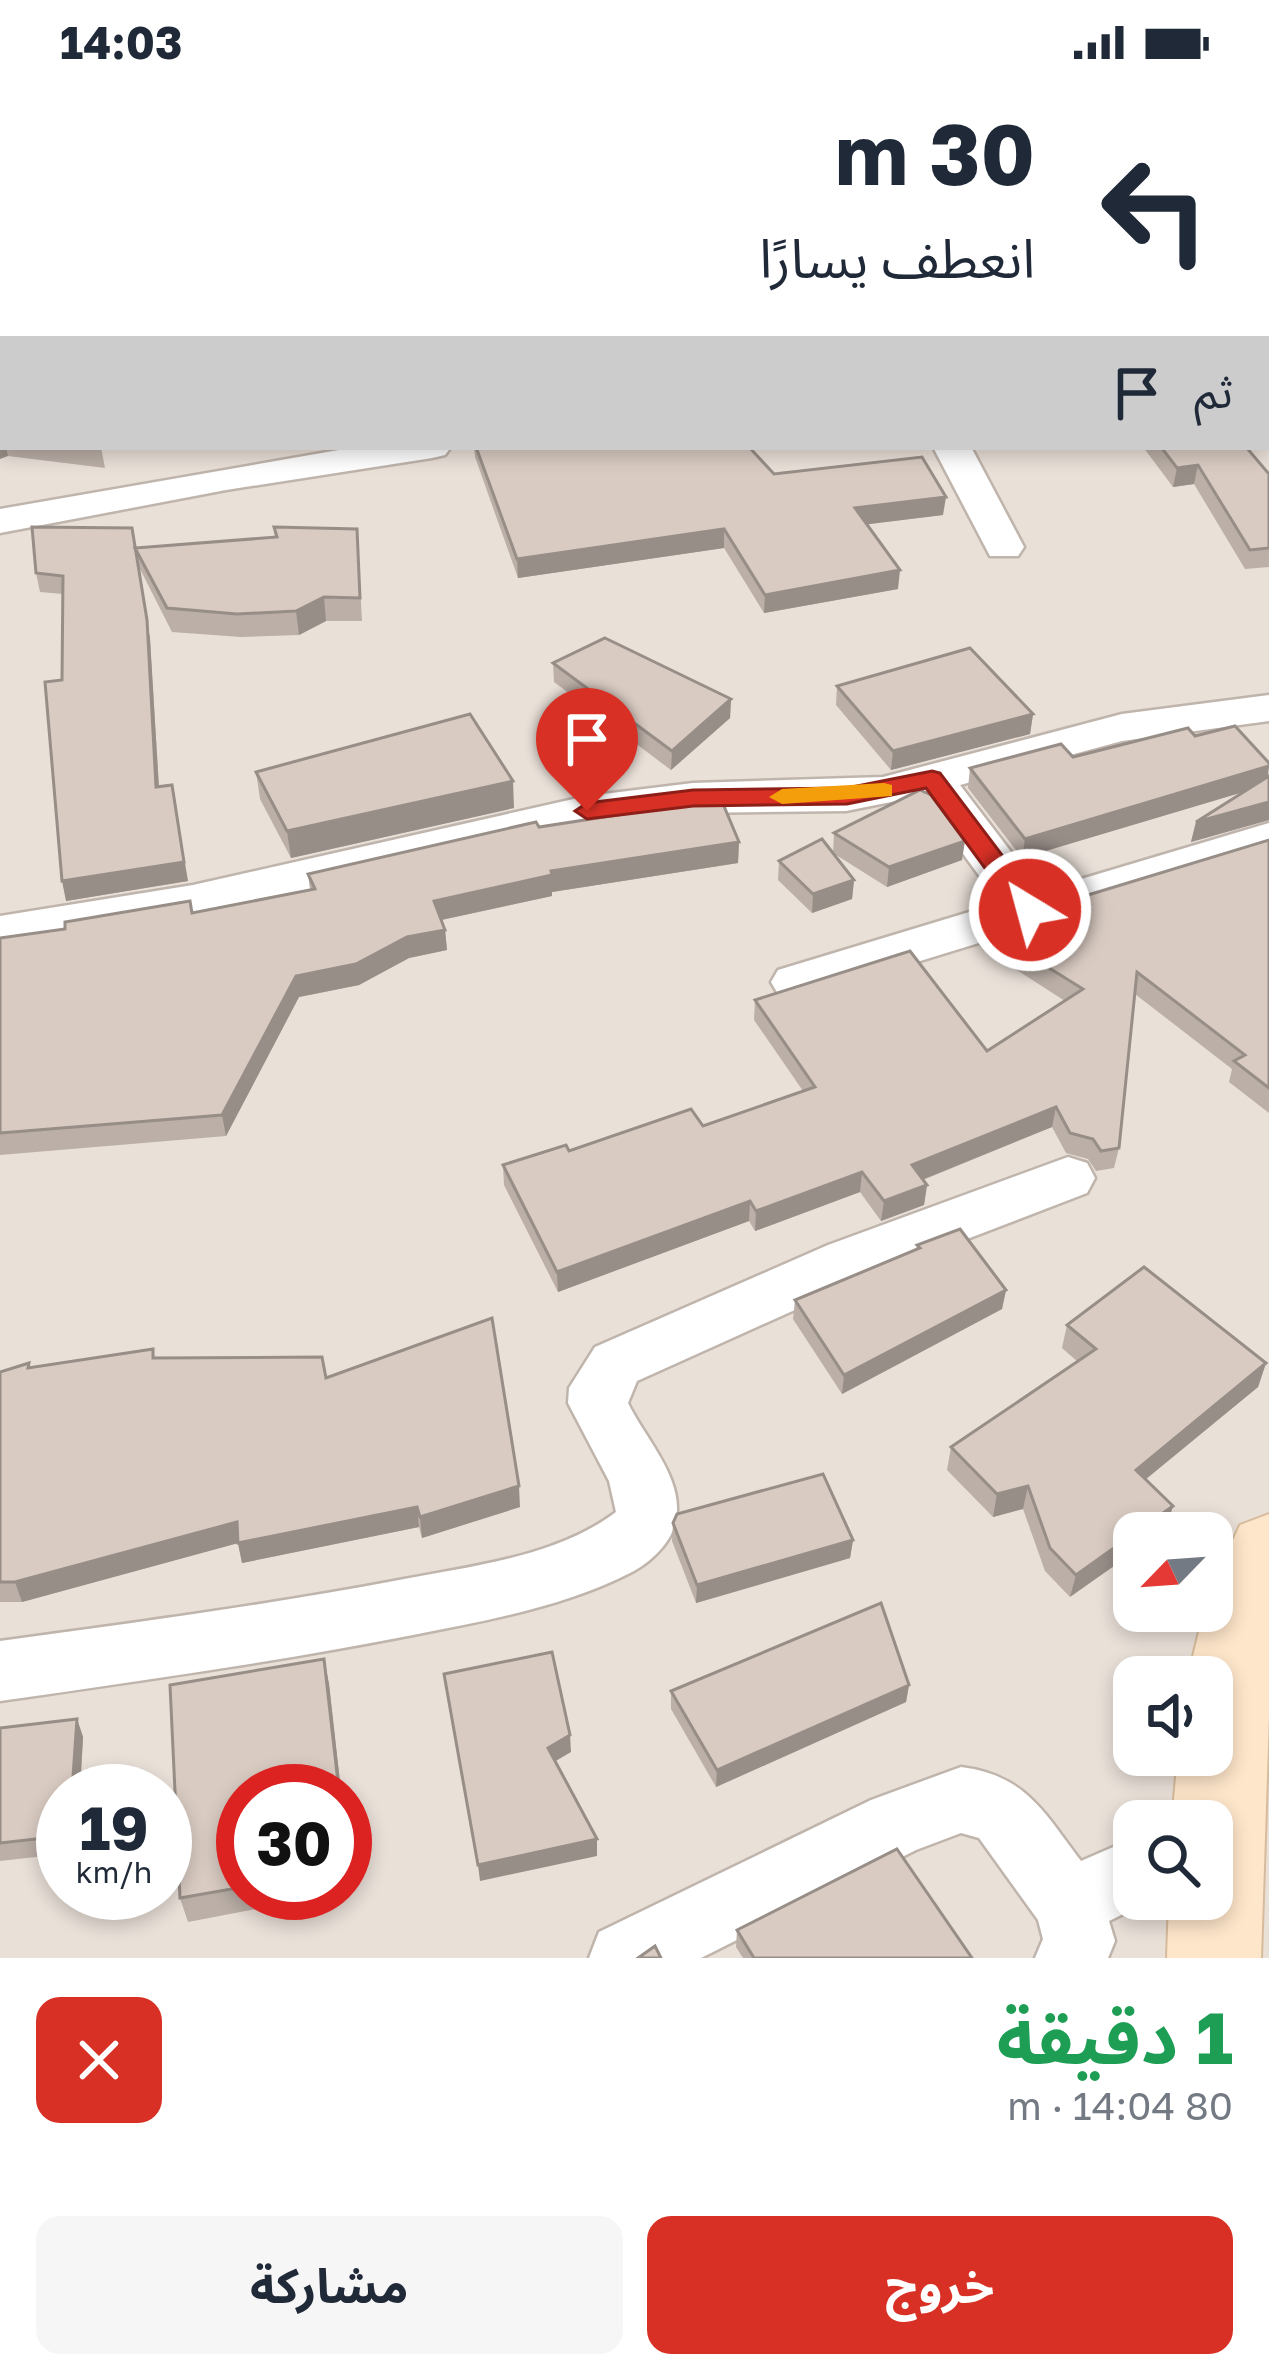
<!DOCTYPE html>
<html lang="ar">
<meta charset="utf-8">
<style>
:root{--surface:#fff;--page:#f6f6f7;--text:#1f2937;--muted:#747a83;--accent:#d93025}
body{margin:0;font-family:"Golos Text","Noto Sans Arabic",sans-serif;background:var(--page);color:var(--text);direction:rtl;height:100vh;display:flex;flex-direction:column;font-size:45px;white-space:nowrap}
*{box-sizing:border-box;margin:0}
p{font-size:39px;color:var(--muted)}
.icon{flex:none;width:66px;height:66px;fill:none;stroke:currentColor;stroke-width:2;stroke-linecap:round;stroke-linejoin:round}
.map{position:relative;height:1874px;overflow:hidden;direction:ltr}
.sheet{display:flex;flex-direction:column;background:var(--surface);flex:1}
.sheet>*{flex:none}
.banner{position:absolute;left:0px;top:0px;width:1269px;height:366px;box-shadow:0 6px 18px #0003;direction:rtl;background:#fff;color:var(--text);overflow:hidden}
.needle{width:78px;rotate:245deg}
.fabs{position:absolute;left:1113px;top:1428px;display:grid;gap:24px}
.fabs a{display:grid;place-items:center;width:120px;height:120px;border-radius:24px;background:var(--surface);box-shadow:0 6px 18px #0003;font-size:60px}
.speed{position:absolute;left:36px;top:1680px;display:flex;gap:24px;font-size:60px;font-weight:700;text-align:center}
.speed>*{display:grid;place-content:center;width:156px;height:156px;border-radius:50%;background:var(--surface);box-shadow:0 6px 18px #0003;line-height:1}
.speed small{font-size:30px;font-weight:400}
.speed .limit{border:18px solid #d22;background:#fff;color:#111}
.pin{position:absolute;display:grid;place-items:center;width:102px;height:102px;color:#fff;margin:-123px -51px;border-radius:50% 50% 50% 0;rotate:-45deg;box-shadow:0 0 12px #0007}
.pin .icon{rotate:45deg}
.me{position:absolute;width:132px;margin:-66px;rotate:323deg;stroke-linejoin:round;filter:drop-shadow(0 0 9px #0008)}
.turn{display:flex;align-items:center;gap:42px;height:252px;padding:0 36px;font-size:54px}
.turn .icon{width:156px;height:156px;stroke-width:2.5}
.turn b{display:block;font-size:84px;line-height:102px}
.then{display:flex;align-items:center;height:114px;padding:0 36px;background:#0003;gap:24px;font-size:45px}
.round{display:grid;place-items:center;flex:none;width:126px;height:126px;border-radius:24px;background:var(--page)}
.summary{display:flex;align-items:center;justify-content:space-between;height:204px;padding:0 36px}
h1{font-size:72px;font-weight:700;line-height:90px;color:#1e9e55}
.cta{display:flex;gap:24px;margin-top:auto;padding:24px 36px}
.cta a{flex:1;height:138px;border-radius:24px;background:var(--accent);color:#fff;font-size:48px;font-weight:700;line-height:138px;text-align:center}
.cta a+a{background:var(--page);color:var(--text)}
.status{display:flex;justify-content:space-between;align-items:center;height:84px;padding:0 60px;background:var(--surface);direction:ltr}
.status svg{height:33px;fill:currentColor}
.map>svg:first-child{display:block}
.residential{fill:#e9e0d8;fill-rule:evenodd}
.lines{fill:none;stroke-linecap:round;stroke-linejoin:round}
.street-casing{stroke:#c0b5ac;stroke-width:5}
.secondary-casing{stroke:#d7bb9c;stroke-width:4}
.highway-casing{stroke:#dd7f3b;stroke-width:4}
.street{fill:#fff;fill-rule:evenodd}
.secondary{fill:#fee6ca;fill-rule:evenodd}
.highway{fill:#fdae6c;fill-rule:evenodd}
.wall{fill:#bbafa7}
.shaded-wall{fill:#988e88}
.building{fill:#d9cbc2;stroke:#988e88;stroke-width:3}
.route{fill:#d93025;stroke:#8d1f18;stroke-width:3}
.slow{fill:#f59e0b}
</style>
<div class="status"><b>14:03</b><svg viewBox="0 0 49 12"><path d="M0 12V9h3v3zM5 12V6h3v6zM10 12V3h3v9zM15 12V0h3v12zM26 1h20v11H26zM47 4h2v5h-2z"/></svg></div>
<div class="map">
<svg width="1269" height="1874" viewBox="0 0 1269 1874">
<rect width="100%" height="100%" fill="#f5efea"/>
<path class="residential" d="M0,0H1269V1874H0ZM3,3H1266V363H3ZM1134,1449H1212V1527H1134ZM1134,1593H1212V1671H1134ZM63,1707H165V1809H63ZM243,1707H345V1809H243ZM1134,1737H1212V1815H1134Z"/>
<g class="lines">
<g class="street-casing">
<g id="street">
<polygon points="1266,23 1269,24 1269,42 1266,41"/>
<polygon points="356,363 451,363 445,371 432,374 226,406 0,449 0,425"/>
<polygon points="933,363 971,363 1024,463 1018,472 990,472"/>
<polygon points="1269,611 1269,637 1122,657 960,701 1041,807 1269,739 1269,770 796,915 778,910 771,898 778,886 999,819 921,712 846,727 693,729 587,742 193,833 0,866 0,832 193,801 587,712 693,699 883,693 1122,630"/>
<path d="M1068,1073L1087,1079L1095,1094L1087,1109L868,1193L637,1297L628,1319C645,1355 689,1399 674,1443C668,1462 649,1479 632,1488C567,1522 485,1537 413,1551C276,1578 138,1597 0,1617V1557C133,1539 267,1521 399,1496C471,1482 557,1473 616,1428L609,1397L568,1319L569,1304L595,1263L828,1161Z"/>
<path d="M961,1683C1026,1691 1044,1729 1081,1777L1134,1754V1815H1154L1109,1837L1115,1857L1108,1874H1035L1043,1855L1038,1836L979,1754L961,1749L916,1766L701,1874H589L599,1848L871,1716Z"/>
</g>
</g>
<g class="secondary-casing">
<polygon id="secondary" points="1269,1430 1269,1632 1261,1874 1167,1874 1169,1815 1212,1815 1212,1737 1172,1737 1178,1671 1212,1671 1212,1593 1188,1593 1204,1527 1212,1527 1212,1502 1240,1441"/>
</g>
<g class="highway-casing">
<polygon id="highway" points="560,0 607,0 609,3 562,3"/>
</g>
<use href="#street" class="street"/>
<use href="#secondary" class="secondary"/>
<use href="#highway" class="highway"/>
</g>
<g class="wall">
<polygon points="1266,94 1269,95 1269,168 1266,168"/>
<polygon points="1266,196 1269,250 1266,252 1267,262 1269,261 1269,330 1266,330"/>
<polygon points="3,363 101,363 105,384 8,372"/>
<polygon points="474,363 749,363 774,390 943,431 867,440 898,505 764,529 724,464 518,494 475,373"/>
<polygon points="1143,363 1246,363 1269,390 1269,483 1245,485 1194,400 1173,403"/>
<polygon points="274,443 357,445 362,537 326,537 299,551 241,553 172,548 139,483 150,555 159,703 188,797 66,817 63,510 40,508 36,489 136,464 275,454"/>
<polygon points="553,579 731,615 730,634 671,686 554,598"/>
<polygon points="837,602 1033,630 1030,650 891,686 836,621"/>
<polygon points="1195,652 1269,692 1269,736 1191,758 1196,738 1245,707 1022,774 968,704 970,684 1073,673"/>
<polygon points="256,688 514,724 291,774 260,715"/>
<polygon points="539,743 739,758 738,779 552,808 552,812 442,836 445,846 447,866 409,874 359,901 299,913 226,1052 0,1071 0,854 192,829 310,806 308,790"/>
<polygon points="834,749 962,776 887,803 833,769"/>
<polygon points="1269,756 1269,1029 1229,998 1232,985 1135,910 1119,1064 1114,1084 1096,1087 1088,1075 1066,1069 1052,1043 923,1096 927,1101 924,1121 881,1137 860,1108 755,1147 749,1137 558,1208 504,1101 503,1081 703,1042 803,1007 754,936 755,916 987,967 1065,917 1001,876 1004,856"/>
<polygon points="779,777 854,796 852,815 812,829 778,796"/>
<polygon points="917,1161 1006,1206 1002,1225 842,1310 793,1235 795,1216 916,1166"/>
<polygon points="1067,1241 1266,1279 1258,1303 1146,1395 1166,1445 1160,1449 1134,1449 1070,1513 1045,1487 1023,1425 993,1433 947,1386 951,1363 1078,1278 1062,1264"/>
<polygon points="153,1265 155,1274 326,1294 520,1423 422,1454 419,1443 242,1479 238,1459 22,1518 0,1518 0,1288 29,1279 30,1284"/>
<polygon points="673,1439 853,1456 850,1474 696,1519 672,1457"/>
<polygon points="324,1575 329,1600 341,1707 243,1707 243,1809 341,1809 188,1838 180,1814 170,1601"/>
<polygon points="909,1601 906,1618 716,1703 671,1625 671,1607"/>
<polygon points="77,1635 83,1653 80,1707 63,1707 63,1770 0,1777 0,1644"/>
<polygon points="345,1744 352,1807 345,1808"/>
<polygon points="737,1846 972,1874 743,1874 736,1863"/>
</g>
<g class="shaded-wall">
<polygon points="3,352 3,363 6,363 8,372 0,375 0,353"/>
<polygon points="1198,381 1194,400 1173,403 1177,384"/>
<polygon points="946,413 943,431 854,442 855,424"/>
<polygon points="724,445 724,464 518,494 517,475"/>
<polygon points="135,464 150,555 160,722 156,703"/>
<polygon points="900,486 898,505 764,529 765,511"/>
<polygon points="324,513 326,537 299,551 296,527"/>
<polygon points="731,615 730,634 671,686 672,667"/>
<polygon points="1033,630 1030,650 891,686 893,667"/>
<polygon points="1269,682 1267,701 1022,774 1025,755"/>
<polygon points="513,697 514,724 291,774 287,747"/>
<polygon points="172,701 188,797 66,817 62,797"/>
<polygon points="1269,718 1269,736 1191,758 1196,738"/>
<polygon points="965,757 962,776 887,803 889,783"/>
<polygon points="739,758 738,779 552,808 552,812 436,837 434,817 551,787"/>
<polygon points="854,796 852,815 812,829 813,810"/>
<polygon points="445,846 447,866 409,874 359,901 299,913 226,1052 222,1031 296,892 407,853"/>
<polygon points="1056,1023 1052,1043 909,1101 912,1081"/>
<polygon points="862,1088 860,1108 755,1147 756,1127"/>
<polygon points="927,1101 924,1121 881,1137 884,1117"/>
<polygon points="750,1117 749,1137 558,1208 557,1188"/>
<polygon points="1006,1206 1002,1225 842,1310 844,1291"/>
<polygon points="1266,1279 1258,1303 1129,1409 1136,1386"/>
<polygon points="519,1402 520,1423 422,1454 420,1433"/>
<polygon points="1028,1402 1023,1425 993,1433 997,1410"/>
<polygon points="1173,1422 1166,1445 1160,1449 1135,1449"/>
<polygon points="417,1423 419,1443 242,1479 238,1459"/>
<polygon points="237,1438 242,1458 22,1518 15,1498"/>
<polygon points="1134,1450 1134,1468 1070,1513 1076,1491"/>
<polygon points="853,1456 850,1474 696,1519 697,1501"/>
<polygon points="324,1575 329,1600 341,1707 339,1707"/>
<polygon points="909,1601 906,1618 716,1703 717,1686"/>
<polygon points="77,1635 83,1653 80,1707 72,1707"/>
<polygon points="570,1651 571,1668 549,1681 548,1664"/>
<polygon points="345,1744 352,1807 347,1784"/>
<polygon points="597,1755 597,1772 480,1797 478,1781"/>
</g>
<g class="building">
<polygon points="299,0 553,0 557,3 294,3"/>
<polygon points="781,0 1257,0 1255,3 793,3"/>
<polygon points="1266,38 1269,38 1269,66 1266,69"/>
<polygon points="1266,94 1269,95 1269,150 1266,150"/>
<polygon points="1266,196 1269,198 1269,235 1266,237"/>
<polygon points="0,202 3,206 3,352 0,353"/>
<polygon points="1266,248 1267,262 1269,261 1269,312 1266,312"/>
<polygon points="476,363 749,363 774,390 922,373 946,413 855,424 900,486 765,511 724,445 517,475"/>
<polygon points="1161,363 1246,363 1269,390 1269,464 1250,466 1198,381 1177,384"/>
<polygon points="32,443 132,444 147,536 156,703 172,701 184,778 62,797 45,598 62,596 63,492 36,489"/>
<polygon points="274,443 357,445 360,514 324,513 296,527 237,530 167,524 135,464 277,453"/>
<polygon points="605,554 731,615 672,667 553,579"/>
<polygon points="970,564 1033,630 893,667 837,602"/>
<polygon points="470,630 513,697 287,747 256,688"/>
<polygon points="1235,642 1269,679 1269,682 1025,755 970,684 1061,660 1073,673 1188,644 1195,652"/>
<polygon points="1269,692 1269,718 1196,738"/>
<polygon points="920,706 931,711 965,757 889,783 834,749"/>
<polygon points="721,715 739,758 551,787 552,791 434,817 445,846 407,853 356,880 296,892 222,1031 0,1049 0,854 65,845 65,838 190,817 192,829 315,805 308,790 536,738 539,743"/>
<polygon points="822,755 854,796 813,810 779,777"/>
<polygon points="1269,756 1269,1004 1234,977 1245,971 1137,888 1119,1064 1101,1067 1093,1055 1070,1049 1056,1023 912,1081 927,1101 884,1117 862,1088 756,1127 750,1117 557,1188 503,1081 566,1061 569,1067 691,1025 703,1042 815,1003 755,916 910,867 987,967 1083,905 1004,856 1065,818"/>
<polygon points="960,1145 1006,1206 844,1291 795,1216 920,1164 917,1161"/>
<polygon points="1144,1183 1266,1279 1136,1386 1173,1422 1076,1491 1050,1464 1028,1402 997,1410 951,1363 1096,1265 1067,1241"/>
<polygon points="492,1234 519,1402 420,1433 417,1423 238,1459 237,1438 15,1498 0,1498 0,1288 29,1279 28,1284 153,1265 153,1274 322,1273 326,1294"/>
<polygon points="823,1390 853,1456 697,1501 673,1439 677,1430"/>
<polygon points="881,1519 909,1601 717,1686 671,1607"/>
<polygon points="552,1568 570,1651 548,1664 597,1755 478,1781 444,1590"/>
<polygon points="324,1575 339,1707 243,1707 243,1803 180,1814 170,1601"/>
<polygon points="77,1635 72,1707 63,1707 63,1752 0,1759 0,1644"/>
<polygon points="897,1765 972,1874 754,1874 737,1846"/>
<polygon points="655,1862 661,1874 638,1874"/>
</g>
<polygon class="route" points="932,687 940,689 1039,820 1043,826 1039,833 1021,833 926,704 847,720 693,722 587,735 575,727 587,719 693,706 847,704"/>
<polygon class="slow" points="884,699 892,701 892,712 782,720 769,713 782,705"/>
</svg>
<div class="fabs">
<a><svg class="needle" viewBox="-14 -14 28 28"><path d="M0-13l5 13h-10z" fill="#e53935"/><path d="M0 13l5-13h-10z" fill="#747a83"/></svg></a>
<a><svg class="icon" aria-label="sound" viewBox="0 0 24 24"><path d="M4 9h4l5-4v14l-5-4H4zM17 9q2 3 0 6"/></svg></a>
<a><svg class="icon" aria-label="search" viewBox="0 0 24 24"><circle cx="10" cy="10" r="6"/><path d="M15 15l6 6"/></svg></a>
</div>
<div class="speed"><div>19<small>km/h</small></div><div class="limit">30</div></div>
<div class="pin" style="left:587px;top:727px;background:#d93025"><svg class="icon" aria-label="arrive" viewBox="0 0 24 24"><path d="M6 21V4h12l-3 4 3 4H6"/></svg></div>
<svg class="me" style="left:1030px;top:826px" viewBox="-20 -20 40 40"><circle r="17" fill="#d93025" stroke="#fff" stroke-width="3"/><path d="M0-11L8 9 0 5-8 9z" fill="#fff"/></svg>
<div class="banner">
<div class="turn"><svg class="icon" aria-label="left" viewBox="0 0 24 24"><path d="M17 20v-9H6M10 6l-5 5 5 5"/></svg><div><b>30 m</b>انعطف يسارًا</div></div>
<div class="then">ثم<svg class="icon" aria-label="arrive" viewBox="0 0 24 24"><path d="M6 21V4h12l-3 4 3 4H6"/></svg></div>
</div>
</div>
<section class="sheet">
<div class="summary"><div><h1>1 دقيقة</h1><p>80 m · 14:04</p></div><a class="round" style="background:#d93025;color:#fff"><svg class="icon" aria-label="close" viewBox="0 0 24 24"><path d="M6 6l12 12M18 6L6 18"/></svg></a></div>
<div class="cta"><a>خروج</a><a>مشاركة</a></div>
</section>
